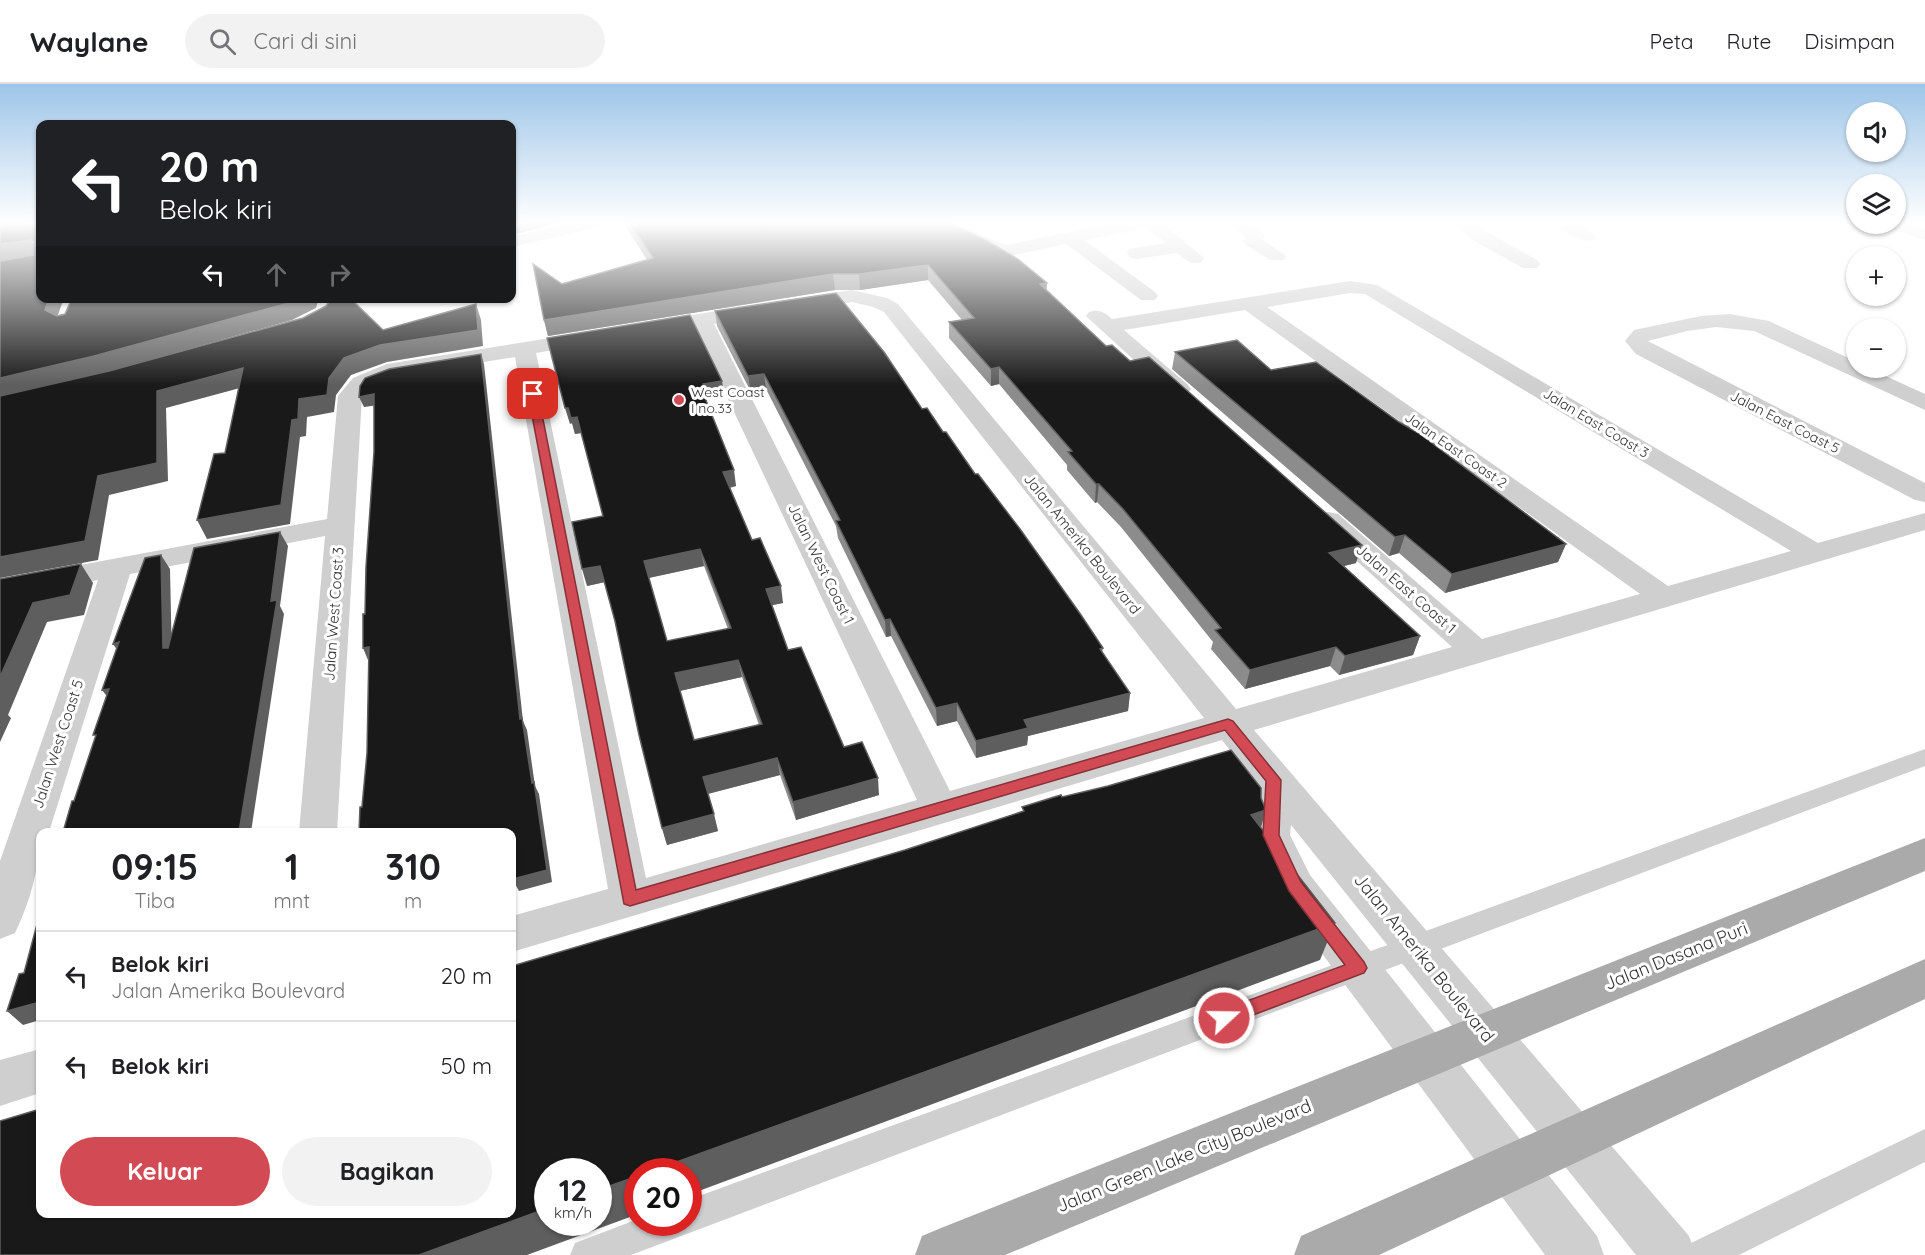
<!DOCTYPE html>
<html lang="id">
<meta charset="utf-8">
<style>
:root{--surface:#fff;--page:#f2f2f2;--text:#202124;--muted:#757577;--line:#e0e0e0;--accent:#d24b54}
body{margin:0;font-family:Quicksand,sans-serif;background:var(--page);color:var(--text);height:100vh;display:flex;flex-direction:column;font-size:22px;white-space:nowrap}
*{box-sizing:border-box;margin:0}
p{font-size:20px;color:var(--muted)}
.icon{flex:none;width:33px;height:33px;fill:none;stroke:currentColor;stroke-width:2;stroke-linecap:round;stroke-linejoin:round}
.map{position:relative;flex:1;overflow:hidden}
.sheet{position:absolute;left:36px;top:744px;width:480px;height:390px;display:flex;flex-direction:column;background:var(--surface);border-radius:12px;box-shadow:0 2px 4px #0004}
.sheet>*{flex:none}
.hud{position:absolute;left:36px;top:36px;width:480px;height:183px;border-radius:12px;box-shadow:0 2px 4px #0004;background:#202124;color:#fff;overflow:hidden}
.controls{position:absolute;left:1846px;top:18px;display:grid;gap:12px}
.controls a{display:grid;place-items:center;width:60px;height:60px;border-radius:50%;background:var(--surface);box-shadow:0 2px 4px #0004;font-size:30px}
.speed{position:absolute;left:534px;top:1074px;display:flex;gap:12px;font-size:30px;font-weight:700;text-align:center}
.speed>*{display:grid;place-content:center;width:78px;height:78px;border-radius:50%;background:var(--surface);box-shadow:0 2px 4px #0004;line-height:1}
.speed small{font-size:15px;font-weight:400}
.speed .limit{border:9px solid #d22;background:#fff;color:#111}
.pin{position:absolute;display:grid;place-items:center;width:51px;height:51px;color:#fff;margin:-26px;border-radius:12px;box-shadow:0 3px 9px #0006}
.me{position:absolute;width:66px;margin:-33px;rotate:69deg;stroke-linejoin:round;filter:drop-shadow(0 0 4px #0008)}
.turn{display:flex;align-items:center;gap:21px;height:126px;padding:0 24px;font-size:27px}
.turn .icon{width:78px;height:78px;stroke-width:2.5}
.turn b{display:block;font-size:42px;line-height:51px}
.lanes{display:flex;align-items:center;height:57px;padding:0 24px;background:#0003;justify-content:center;gap:30px;direction:ltr}
.lanes .off{opacity:.35}
.eta{display:flex;justify-content:space-evenly;align-items:center;height:102px;text-align:center}
.eta b{font-size:36px;font-weight:700;line-height:42px}
.action{display:flex;gap:12px;margin-top:auto;padding:12px 24px}
.action a{flex:1;height:69px;border-radius:36px;background:var(--accent);color:#fff;font-size:24px;font-weight:700;line-height:69px;text-align:center}
.action a+a{background:var(--page);color:var(--text)}
ul{padding:0;list-style:none}
li{display:flex;align-items:center;gap:18px;height:90px;padding:0 24px;border-top:2px solid var(--line)}
li div{flex:1}
li b{display:block;font-size:22px}
li em{font-style:normal}
header{display:flex;align-items:center;gap:36px;box-sizing:border-box;height:84px;padding:0 30px;background:var(--surface);border-bottom:2px solid var(--line)}
header strong{font-size:28px}
nav{display:flex;gap:33px;margin-inline-start:auto;font-size:21px}
.search{width:420px;height:54px;background:var(--page);display:flex;align-items:center;gap:15px;box-sizing:border-box;padding:0 21px;border-radius:33px;color:var(--muted);font-size:22px}
.map>svg:first-child{display:block}
.lines{fill:none;stroke-linecap:round;stroke-linejoin:round}
.service{fill:#cfcfcf;fill-rule:evenodd}
.minor{fill:#cfcfcf;fill-rule:evenodd}
.primary{fill:#aaa;fill-rule:evenodd}
.wall{fill:#8c8c8c;fill-rule:evenodd}
.shaded-wall{fill:#5e5e5e}
.building{fill:#191919;stroke:#5e5e5e;stroke-width:1.5;fill-rule:evenodd}
.route{fill:#d24b54;stroke:#883137;stroke-width:1.5}
.poi-dot{fill:#d24b54;stroke:#fff;stroke-width:2}
.labels{text-anchor:middle;stroke-width:6;stroke-linejoin:round;paint-order:stroke}
.far-poi-label{font-size:14px;fill:#323232;stroke:#fff;text-anchor:start}
.far-street-label{font-size:14px;fill:#323232;stroke:#fff}
.street-label{font-size:15px;fill:#323232;stroke:#fff}
.near-street-label{font-size:18px;fill:#323232;stroke:#fff}
</style>
<header>
<strong>Waylane</strong>
<div class="search"><svg class="icon" aria-label="search" viewBox="0 0 24 24"><circle cx="10" cy="10" r="6"/><path d="M15 15l6 6"/></svg>Cari di sini</div>
<nav><a>Peta</a><a>Rute</a><a>Disimpan</a></nav>
</header>
<div class="map">
<svg width="1925" height="1171" viewBox="0 0 1925 1171">
<rect width="100%" height="100%" fill="#fff"/>
<g class="lines">
<g class="service">
<polygon points="1925,665 1925,682 631,1171 570,1171 575,1159 638,1135 638,1138 688,1138 688,1116"/>
<polygon points="1925,1045 1925,1078 1739,1171 1686,1171 1691,1159"/>
</g>
<g class="minor">
<polygon points="573,138 606,138 603,142 512,163 512,153"/>
<path d="M930,138H953L1005,161L1121,138H1161L1204,174L1202,178C1191,181 1186,176 1177,169L1136,175L1129,173L1127,169L1129,165L1166,159L1146,144L1084,156L1155,208L1158,212L1155,216H1141L1066,160L1005,173L985,168L933,142Z"/>
<path d="M1226,138C1242,138 1255,138 1265,152L1263,156L1286,172L1284,176H1270L1246,161L1243,157L1246,153Z"/>
<polygon points="1449,138 1470,138 1537,176 1540,180 1537,184 1523,184 1476,158"/>
<path d="M1555,138H1577L1596,152L1593,156C1581,159 1563,148 1555,138Z"/>
<polygon points="1906,138 1925,145 1925,156 1888,144 1885,140"/>
<path d="M1350,197L1377,201L1818,459L1925,429V446L1254,646L1689,1152L1696,1171H1636L1291,741L1290,751L1310,791L1597,1152L1604,1171H1545L1281,814L1252,751L1255,699L1222,656L512,868V832L608,805L515,273L391,293L374,301L362,312L337,748H299L325,452L130,490L49,748H40C40,783 30,818 15,849L0,855V777L98,496L0,514V496L327,435L338,312L353,294L387,280L594,247L602,248L605,253L602,258L594,259L536,269L646,794L917,716L694,243L648,250L640,249L637,244L640,239L852,206L887,214L898,220L1236,625L1452,563L1318,442L1314,436L1318,430L1328,428L1338,430L1482,555L1640,510L1245,226L1124,246L1187,300L1191,305L1187,310L1179,312L1171,310L1086,232L1089,228C1099,225 1104,228 1112,235ZM1350,209L1365,210L1791,467L1668,502L1267,223ZM852,218L873,223L884,228L1204,634L950,707L714,240Z"/>
<polygon points="1730,230 1769,237 1857,278 1857,284 1868,284 1925,310 1925,326 1754,247 1716,243 1687,247 1648,257 1925,399 1925,418 1915,416 1636,270 1625,257 1634,246 1701,232"/>
<polygon points="40,965 40,1009 0,1022 0,976"/>
</g>
<g class="primary">
<polygon points="1925,754 1925,787 1005,1171 915,1171 922,1152 941,1144"/>
<polygon points="1925,875 1925,915 1379,1171 1294,1171 1301,1152"/>
</g>
</g>
<g class="wall">
<polygon points="623,138 948,138 1046,206 1106,262 1356,479 1344,482 1420,552 1413,571 1339,591 1330,582 1245,605 1211,565 1213,558 1121,443 1097,418 1095,419 1067,386 1067,381 999,300 991,302 949,254 949,238 962,236 928,196 860,206 835,206 548,252 544,236 562,200 647,176"/>
<polygon points="715,227 922,325 943,348 975,390 1103,564 1102,569 1130,609 1128,627 1028,652 1027,661 976,674 957,637 937,642 891,552 886,553 838,454 836,442 766,305 751,308 717,242"/>
<polygon points="1175,268 1271,286 1566,460 1558,478 1445,509 1399,469 1389,472 1172,285"/>
<path d="M722,297L724,312L706,315L707,319L736,402L730,404L752,456L783,519L772,521L788,566L844,663L879,711L796,736L780,691L708,710L718,747L667,761L662,744L615,537L605,498L587,502L603,432L581,349L575,350L572,339L570,340ZM704,482L728,545L667,557L649,494ZM742,593L759,641L694,656L680,607Z"/>
</g>
<g class="shaded-wall">
<polygon points="512,138 563,138 512,151"/>
<polygon points="31,156 40,171 0,177 0,160"/>
<polygon points="928,181 928,196 860,206 859,190"/>
<polygon points="833,190 835,206 548,252 544,236"/>
<polygon points="1047,199 1046,214 1040,200"/>
<polygon points="49,214 64,214 54,242 45,226"/>
<polygon points="297,214 319,214 316,224 292,236 103,289 0,314 0,294"/>
<polygon points="476,220 481,236 483,262 387,278 351,291 336,311 334,328 307,333 306,352 300,353 290,440 207,455 197,436 292,336 299,315 329,294 344,274"/>
<polygon points="481,270 484,280 523,637 527,646 535,702 539,710 552,798 519,807 513,796 512,796 512,783 532,699 520,635"/>
<polygon points="999,283 999,300 991,302 991,285"/>
<polygon points="243,284 251,301 166,324 168,397 109,411 98,476 0,494 0,473 98,392 157,307"/>
<polygon points="764,290 766,305 751,308 748,292"/>
<polygon points="722,297 724,312 706,315 707,319 701,304 703,300"/>
<polygon points="374,310 379,321 364,323 359,313"/>
<polygon points="565,324 568,324 577,333 581,349 575,350 572,339 570,340"/>
<polygon points="734,386 736,402 726,404 723,388"/>
<polygon points="1096,400 1099,400 1097,418 1095,419"/>
<polygon points="280,448 288,462 280,522 284,530 251,748 239,748"/>
<polygon points="1405,451 1399,469 1389,472 1395,453"/>
<polygon points="1566,460 1558,478 1445,509 1452,490"/>
<polygon points="1362,461 1356,479 1324,487 1329,469"/>
<polygon points="700,465 704,482 648,494 644,477"/>
<polygon points="161,471 170,485 172,578 163,564"/>
<polygon points="81,480 93,499 84,531 47,538 8,631 11,634 0,658 0,593 33,519"/>
<polygon points="600,482 605,498 587,502 582,485"/>
<polygon points="781,502 783,519 768,522 766,505"/>
<polygon points="890,535 891,552 886,553 885,536"/>
<polygon points="1420,552 1413,571 1339,591 1345,572"/>
<polygon points="119,558 123,574 113,560"/>
<polygon points="369,563 368,576 363,564"/>
<polygon points="1336,563 1330,582 1245,605 1250,586"/>
<polygon points="738,576 742,593 679,607 675,589"/>
<polygon points="109,605 113,620 102,606"/>
<polygon points="1130,609 1128,627 1028,652 1027,661 976,674 976,657 1024,636"/>
<polygon points="957,619 957,637 937,642 936,624"/>
<polygon points="777,674 780,691 707,710 703,693"/>
<polygon points="878,694 879,711 796,736 793,718"/>
<polygon points="1266,726 1255,764 1251,731"/>
<polygon points="714,730 718,747 667,761 662,744"/>
<polygon points="1335,839 1320,876 688,1111 688,1088 649,1088"/>
<polygon points="40,918 40,936 23,941 7,927"/>
<polygon points="638,1092 638,1130 527,1171 419,1171 548,1124 548,1138 598,1138 598,1106"/>
</g>
<g class="building">
<polygon points="0,138 40,138 40,214 49,214 45,226 57,232 65,230 72,214 297,214 285,220 94,272 0,294 0,177 33,171 34,158 31,156 0,160"/>
<polygon points="629,138 948,138 986,156 1018,175 1047,199 1040,200 1106,262 1112,261 1130,277 1149,273 1362,461 1329,469 1420,552 1345,572 1336,563 1250,586 1215,546 1221,544 1123,425 1099,400 1096,400 1068,368 1072,367 999,283 991,285 949,238 974,234 928,181 859,190 833,190 544,236 533,180 562,200 653,174"/>
<polygon points="836,209 884,268 922,325 927,324 943,348 946,348 975,390 978,390 1020,445 1081,531 1103,564 1100,565 1130,609 1024,636 1028,644 976,657 957,619 936,624 890,535 885,536 836,437 840,436 764,290 748,292 715,227"/>
<polygon points="332,214 350,214 383,246 476,220 478,246 380,261 344,274 329,294 327,311 299,315 298,335 292,336 281,421 197,436 214,370 225,369 243,284 157,307 157,379 98,392 85,457 0,473 0,312 109,287 303,234 326,222"/>
<path d="M690,231L722,297L703,300L704,303L701,304L734,386L723,388L752,456L760,454L781,502L766,505L788,566L801,563L844,663L862,658L878,694L793,718L777,674L703,693L714,730L662,744L639,651L615,537L600,482L582,485L572,438L603,432L577,333L571,334L568,324H565L547,254ZM700,465L731,544L667,557L644,477ZM738,576L762,640L694,656L675,589Z"/>
<polygon points="1237,256 1271,286 1316,278 1399,338 1420,350 1566,460 1452,490 1405,451 1395,453 1175,268"/>
<polygon points="481,270 520,635 522,634 532,699 534,698 547,786 513,795 512,783 512,748 359,748 360,723 362,723 367,669 369,563 363,564 363,530 365,530 366,483 374,368 374,310 359,313 360,302 365,294 389,285"/>
<polygon points="280,448 271,517 277,516 239,748 63,748 72,717 74,717 96,651 93,651 109,605 102,606 119,558 113,560 145,474 161,471 163,564 168,564 194,464"/>
<polygon points="81,480 70,511 33,519 0,593 0,495"/>
<polygon points="1231,666 1261,704 1261,714 1266,726 1251,731 1335,839 649,1088 638,1088 638,1092 598,1106 598,1088 548,1088 548,1124 419,1171 0,1171 0,1037 40,1025 40,1130 512,1130 512,882 905,766 1024,727 1022,723 1061,711 1062,713 1108,702"/>
<polygon points="40,829 40,918 7,927 19,890 24,889"/>
</g>
<linearGradient id="sky" x2="0" y2="1"><stop stop-color="#9dc5e8"/><stop offset="0.46" stop-color="#fff"/><stop offset="1" stop-color="#fff" stop-opacity="0"/></linearGradient>
<rect width="1925" height="302" fill="url(#sky)"/>
<polygon class="route" points="533,307 538,310 636,806 1228,635 1233,637 1281,696 1279,751 1301,798 1364,878 1367,884 1364,889 1224,942 1217,940 1215,934 1217,928 1345,881 1289,807 1263,751 1266,697 1225,646 630,822 624,820 528,310"/>
<circle class="poi-dot" cx="679" cy="316" r="6"/>
<g class="labels">
<g class="far-poi-label">
<text x="691" y="313">West Coast<tspan x="691" dy="16">I no.33</tspan></text>
</g>
<g class="far-street-label">
<text transform="translate(1785 338) rotate(27)" y="5">Jalan East Coast 5</text>
<text transform="translate(1596 339) rotate(31)" y="5">Jalan East Coast 3</text>
<text transform="translate(1456 366) rotate(35)" y="5">Jalan East Coast 2</text>
</g>
<g class="street-label">
<text transform="translate(1082 460) rotate(51)" y="5">Jalan Amerika Boulevard</text>
<text transform="translate(821 480) rotate(64)" y="5">Jalan West Coast 1</text>
<text transform="translate(1406 505) rotate(41)" y="5">Jalan East Coast 1</text>
<text transform="translate(334 530) rotate(-86)" y="5">Jalan West Coast 3</text>
<text transform="translate(58 660) rotate(-72)" y="5">Jalan West Coast 5</text>
</g>
<g class="near-street-label">
<text transform="translate(1676 872) rotate(-22)" y="6">Jalan Dasana Puri</text>
<text transform="translate(1424 874) rotate(51)" y="6">Jalan Amerika Boulevard</text>
<text transform="translate(1184 1072) rotate(-22)" y="6">Jalan Green Lake City Boulevard</text>
</g>
</g>
</svg>
<div class="controls">
<a><svg class="icon" aria-label="sound" viewBox="0 0 24 24"><path d="M4 9h4l5-4v14l-5-4H4zM17 9q2 3 0 6"/></svg></a>
<a><svg class="icon" aria-label="layers" viewBox="0 0 24 24"><path d="M12 4l9 5-9 5-9-5zM3 14l9 5 9-5"/></svg></a>
<a>+</a>
<a>−</a>
</div>
<div class="speed"><div>12<small>km/h</small></div><div class="limit">20</div></div>
<div class="pin" style="left:533px;top:310px;background:#d93025"><svg class="icon" aria-label="arrive" viewBox="0 0 24 24"><path d="M6 21V4h12l-3 4 3 4H6"/></svg></div>
<svg class="me" style="left:1224px;top:934px" viewBox="-20 -20 40 40"><circle r="17" fill="#d24b54" stroke="#fff" stroke-width="3"/><path d="M0-11L8 9 0 5-8 9z" fill="#fff"/></svg>
<div class="hud">
<div class="turn"><svg class="icon" aria-label="left" viewBox="0 0 24 24"><path d="M17 20v-9H6M10 6l-5 5 5 5"/></svg><div><b>20 m</b>Belok kiri</div></div>
<div class="lanes"><svg class="icon" aria-label="left" viewBox="0 0 24 24"><path d="M17 20v-9H6M10 6l-5 5 5 5"/></svg><svg class="icon off" aria-label="ahead" viewBox="0 0 24 24"><path d="M12 20V5M6 11l6-6 6 6"/></svg><svg class="icon off" aria-label="right" viewBox="0 0 24 24"><path d="M7 20v-9h11M14 6l5 5-5 5"/></svg></div>
</div>
<section class="sheet">
<div class="eta">
<div><b>09:15</b><p>Tiba</p></div>
<div><b>1</b><p>mnt</p></div>
<div><b>310</b><p>m</p></div>
</div>
<ul>
<li><svg class="icon" aria-label="left" viewBox="0 0 24 24"><path d="M17 20v-9H6M10 6l-5 5 5 5"/></svg><div><b>Belok kiri</b><p>Jalan Amerika Boulevard</p></div><em>20 m</em></li>
<li><svg class="icon" aria-label="left" viewBox="0 0 24 24"><path d="M17 20v-9H6M10 6l-5 5 5 5"/></svg><div><b>Belok kiri</b></div><em>50 m</em></li>
</ul>
<div class="action"><a>Keluar</a><a>Bagikan</a></div>
</section>
</div>
